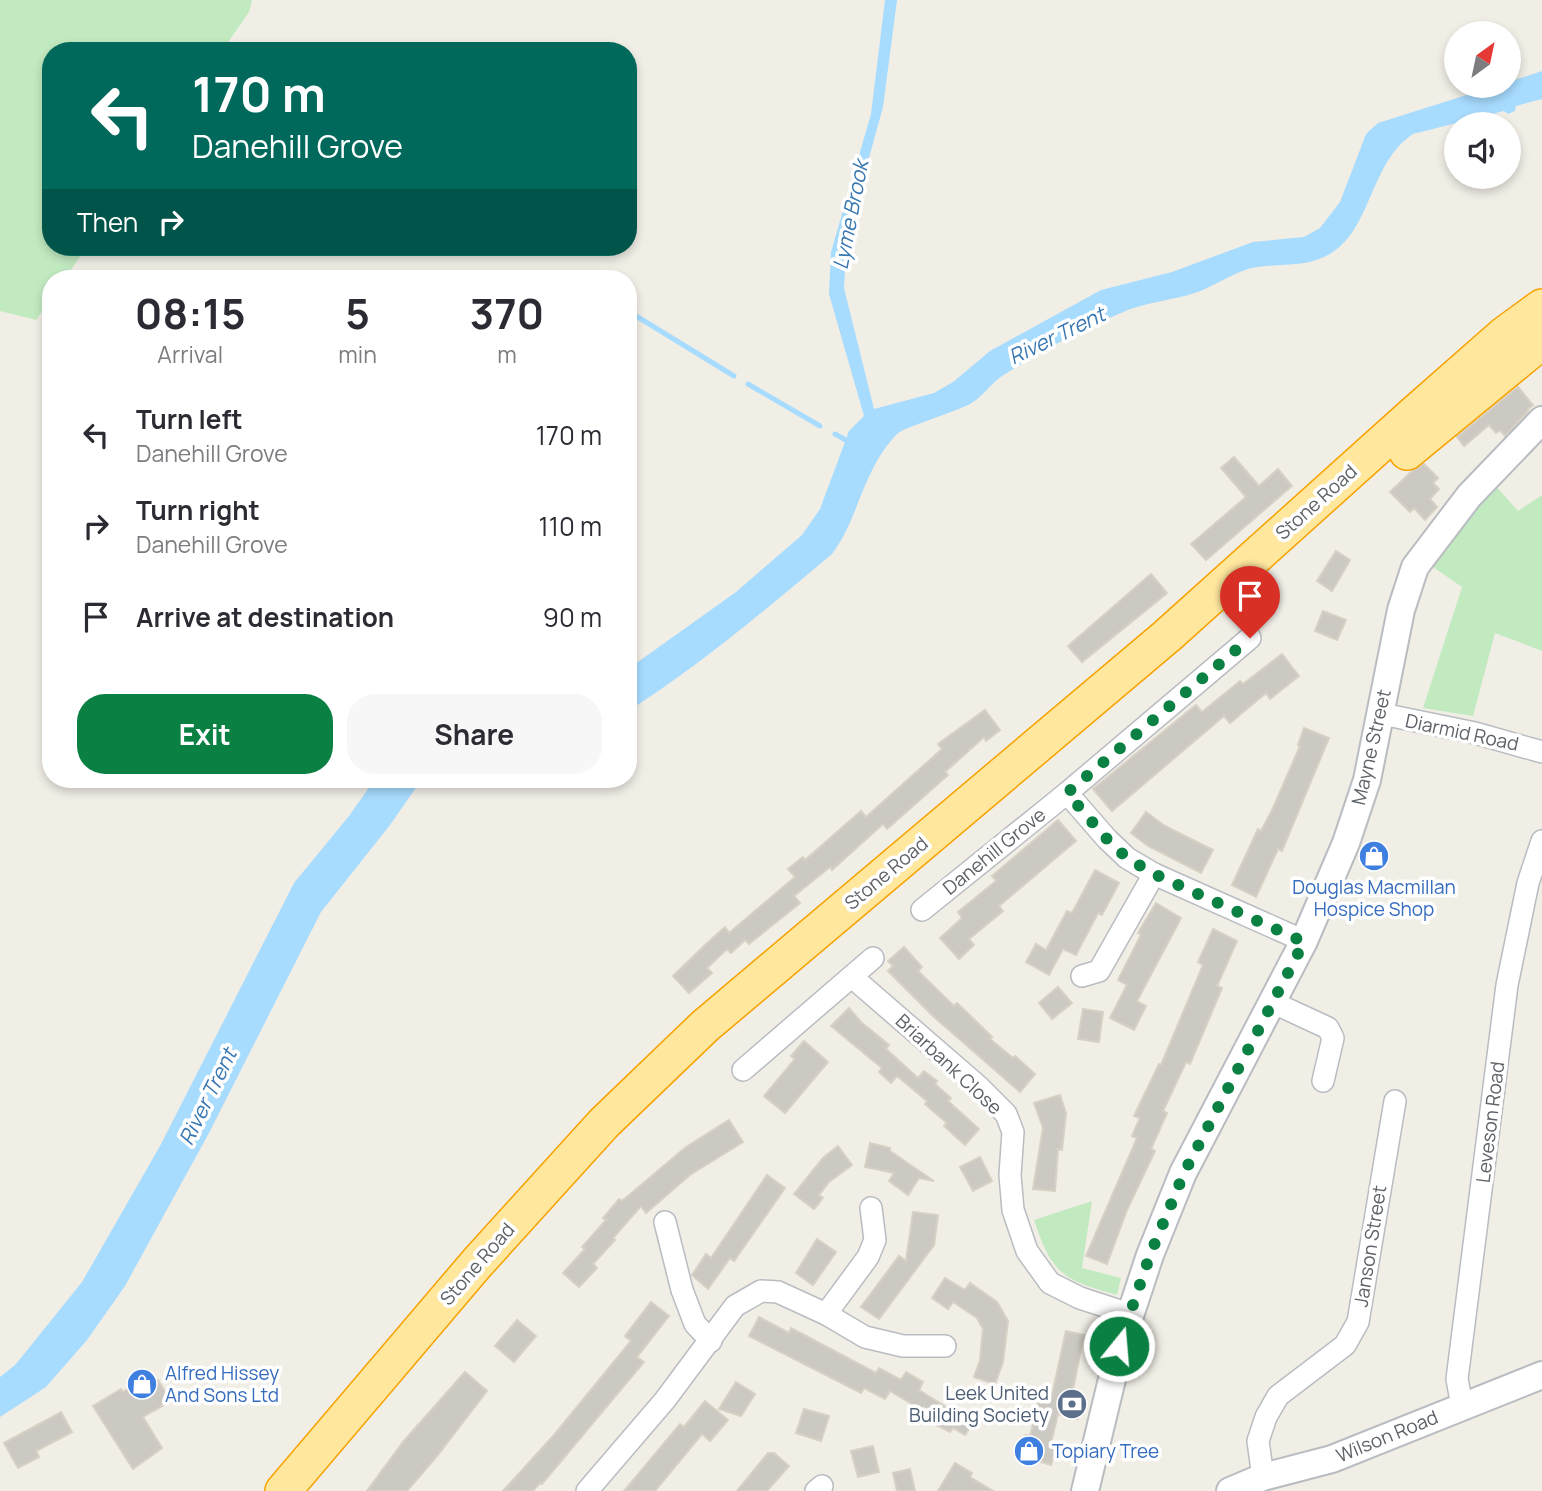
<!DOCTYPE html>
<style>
:root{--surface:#fff;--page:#f7f7f7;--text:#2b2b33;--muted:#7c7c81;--accent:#0b8043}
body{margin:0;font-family:Manrope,sans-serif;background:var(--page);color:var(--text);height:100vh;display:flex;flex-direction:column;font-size:26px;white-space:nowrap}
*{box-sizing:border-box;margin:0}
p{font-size:23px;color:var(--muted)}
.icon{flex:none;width:38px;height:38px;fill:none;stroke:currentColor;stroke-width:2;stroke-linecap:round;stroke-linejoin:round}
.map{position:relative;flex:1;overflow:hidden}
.drawer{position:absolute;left:42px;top:270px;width:595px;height:518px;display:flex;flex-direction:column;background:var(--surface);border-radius:28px;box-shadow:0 4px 10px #0003}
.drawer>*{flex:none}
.guide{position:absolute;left:42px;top:42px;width:595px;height:214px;border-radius:28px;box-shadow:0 4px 10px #0003;background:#00695c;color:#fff;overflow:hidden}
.needle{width:46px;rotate:33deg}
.controls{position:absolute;left:1444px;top:21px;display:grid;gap:14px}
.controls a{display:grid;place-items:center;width:77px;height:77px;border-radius:50%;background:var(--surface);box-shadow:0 4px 10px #0003;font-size:35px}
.pin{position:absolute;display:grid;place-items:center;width:60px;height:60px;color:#fff;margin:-72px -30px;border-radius:50% 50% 50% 0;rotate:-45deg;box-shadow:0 0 7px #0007}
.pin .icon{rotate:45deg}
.me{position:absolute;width:77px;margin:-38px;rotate:17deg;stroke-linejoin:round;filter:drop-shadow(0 0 5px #0008)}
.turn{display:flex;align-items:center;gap:24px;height:147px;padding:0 35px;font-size:32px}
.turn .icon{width:91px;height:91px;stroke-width:2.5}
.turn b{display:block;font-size:49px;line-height:60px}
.then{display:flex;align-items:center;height:66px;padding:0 35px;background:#0003;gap:14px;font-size:26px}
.eta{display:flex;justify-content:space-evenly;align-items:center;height:119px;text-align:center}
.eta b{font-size:42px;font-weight:700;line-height:49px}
.cta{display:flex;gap:14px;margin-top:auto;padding:14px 35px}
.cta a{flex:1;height:80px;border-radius:28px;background:var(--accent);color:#fff;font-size:28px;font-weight:700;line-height:80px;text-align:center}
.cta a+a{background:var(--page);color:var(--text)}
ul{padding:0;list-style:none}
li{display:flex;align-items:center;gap:21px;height:91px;padding:0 35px}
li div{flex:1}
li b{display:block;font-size:26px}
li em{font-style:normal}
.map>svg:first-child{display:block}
.green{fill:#c2eac1}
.water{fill:#a8dcff}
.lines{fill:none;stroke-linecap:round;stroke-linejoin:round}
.stream{stroke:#a8dcff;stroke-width:5}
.building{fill:#ccc9c3;stroke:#d7d0c4;stroke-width:2}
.minor-casing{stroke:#b9bcc1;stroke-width:24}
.tertiary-casing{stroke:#b9bcc1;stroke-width:30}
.trunk-casing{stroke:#f7a200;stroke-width:38}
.minor{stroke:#fff;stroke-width:21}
.tertiary{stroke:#fff;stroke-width:26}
.trunk{stroke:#ffe79e;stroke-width:35}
.route{stroke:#0b8043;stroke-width:12;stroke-dasharray:0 21.6}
.labels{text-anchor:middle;stroke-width:7;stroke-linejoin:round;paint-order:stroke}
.street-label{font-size:19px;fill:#5d6268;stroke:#fff}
.shop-label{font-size:19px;fill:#366cbe;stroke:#fff;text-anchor:start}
.service-label{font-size:19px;fill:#4e5e75;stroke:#fff;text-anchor:end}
.water-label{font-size:21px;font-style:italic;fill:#3777b2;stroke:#fff}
</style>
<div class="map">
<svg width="1542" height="1491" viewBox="0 0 1542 1491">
<rect width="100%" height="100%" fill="#f1eee6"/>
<g class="green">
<polygon points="0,0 252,0 249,12 222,51 51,51 51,247 87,247 65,278 51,278 51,299 36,320 0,311"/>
<polygon points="1496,486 1518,511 1542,495 1542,651 1495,633 1473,716 1423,708 1462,587 1430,565"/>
<path d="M1092,1201L1082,1268L1121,1278L1117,1295C1063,1280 1052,1274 1034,1220Z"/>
</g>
<g class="water">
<path d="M885,0H897L883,107L853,216L845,269L844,288L874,409L934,393L953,382L990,351L1101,290L1172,272L1253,242L1304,237L1320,228L1340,202L1366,134L1378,123L1495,86H1508L1509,82L1542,71V99L1516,106L1515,111L1508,114L1504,111L1413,134C1370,162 1372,229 1330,254C1305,269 1275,262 1248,269C1229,275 1213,287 1195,293C1173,300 1149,302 1128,310C1084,328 1041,351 1002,376C990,384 983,397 970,404C955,412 905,427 897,434C862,470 859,519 832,554C766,609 701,665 628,711V669L736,592L802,535L820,509L849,431L864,416L829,294L831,252L871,114Z"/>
<polygon points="375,779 422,779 390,825 321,912 209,1133 125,1286 87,1340 46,1387 0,1417 0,1377 16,1364 82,1282 160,1146 294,883 349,816"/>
</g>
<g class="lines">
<g class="stream">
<polyline points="628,311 734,376"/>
<polyline points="748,384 820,426"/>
<polyline points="835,434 851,443"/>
</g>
</g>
<g class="building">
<polygon points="1518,387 1533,405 1527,410 1528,411 1505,436 1500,430 1496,433 1489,425 1464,446 1457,437"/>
<polygon points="1234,457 1259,486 1278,469 1292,486 1206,560 1191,544 1246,497 1221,468"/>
<polygon points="1424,464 1438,478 1433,483 1439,489 1430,499 1437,507 1425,520 1414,508 1410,512 1390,492 1411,472"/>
<polygon points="1336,551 1350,560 1332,591 1317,581"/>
<polygon points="1151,574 1167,593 1082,662 1068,646"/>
<polygon points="1323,611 1346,620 1337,640 1315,631"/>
<polygon points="1282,654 1299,676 1270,699 1266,693 1230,723 1224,716 1112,811 1093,789 1196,705 1202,712 1240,681 1243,684"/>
<polygon points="985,710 1000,730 986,741 984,737 945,772 948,775 887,829 883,824 832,870 830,867 794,896 800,903 749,944 745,940 731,953 727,949 707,968 712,973 689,993 673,976 704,946 725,927 729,933 795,877 788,869 803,857 805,860 861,811 866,817 942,749 938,744"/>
<polygon points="1304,728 1329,738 1282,851 1278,849 1256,897 1232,885 1258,829 1261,831 1273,808 1300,746 1298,745"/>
<polygon points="1146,812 1165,826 1213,850 1201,873 1148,846 1131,833"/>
<polygon points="1058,820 1076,841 999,906 1003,911 969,939 974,945 959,959 940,938 962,918 958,912 996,881 992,876"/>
<polygon points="1095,870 1119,883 1102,915 1098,913 1076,955 1063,949 1049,975 1026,962 1036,944 1046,950 1067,911 1072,913"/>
<polygon points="1156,903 1181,918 1137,1001 1146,1006 1134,1030 1110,1018 1127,985 1118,980 1141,935 1138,933"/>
<polygon points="1213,929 1237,941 1217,986 1222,988 1190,1064 1186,1062 1163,1111 1167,1113 1151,1149 1155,1151 1127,1210 1107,1264 1086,1256 1137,1138 1132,1136 1140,1118 1134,1116 1159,1064 1161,1065 1203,965 1198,962"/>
<polygon points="904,947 922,967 918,971 954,1006 957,1003 984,1029 992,1037 990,1039 1013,1058 1015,1056 1035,1074 1020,1092 934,1017 888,971 893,966 888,961"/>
<polygon points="1058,987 1072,1003 1052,1019 1039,1003"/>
<polygon points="849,1008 861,1022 889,1045 886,1049 918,1078 924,1071 937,1081 935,1084 951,1098 948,1101 979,1129 965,1145 944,1126 947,1123 925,1104 927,1101 897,1076 891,1083 879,1072 882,1068 831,1026"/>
<polygon points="1083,1009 1103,1012 1099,1042 1078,1039"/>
<polygon points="804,1041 828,1062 785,1113 764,1096 795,1059 791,1056"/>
<polygon points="1060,1095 1066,1113 1062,1150 1058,1149 1055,1191 1033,1189 1043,1128 1034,1103"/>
<polygon points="729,1120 743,1142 690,1175 646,1213 641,1206 613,1238 615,1240 593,1264 597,1268 579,1287 563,1273 585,1249 582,1247 606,1220 603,1218 619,1199 622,1201 686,1147"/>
<polygon points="870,1143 890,1148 890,1151 934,1181 919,1178 908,1195 889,1181 894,1173 865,1167"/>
<polygon points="838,1146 852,1165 829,1182 819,1195 823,1198 814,1209 794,1194 823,1158"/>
<polygon points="980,1157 992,1181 973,1191 960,1167"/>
<polygon points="767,1175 785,1188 734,1261 730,1258 708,1289 692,1275 706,1254 711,1258"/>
<polygon points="913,1212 938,1215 934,1245 879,1319 861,1307 899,1256 906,1261"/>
<polygon points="817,1239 836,1252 813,1285 796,1273"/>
<polygon points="945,1278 965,1290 970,1283 997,1302 1008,1321 1003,1362 995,1384 974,1377 980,1360 983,1329 977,1318 953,1302 948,1309 932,1298"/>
<polygon points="651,1302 669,1316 637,1357 644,1362 542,1484 540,1483 533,1491 503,1491 554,1435 631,1341 625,1336"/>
<polygon points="759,1317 789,1333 791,1328 876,1373 879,1368 901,1380 906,1372 923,1382 919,1390 951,1410 953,1406 975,1420 965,1435 953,1428 950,1432 913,1413 917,1407 890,1391 885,1399 864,1388 861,1393 749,1336"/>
<polygon points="517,1320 536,1336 514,1362 495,1346"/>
<polygon points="1066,1331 1084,1335 1072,1394 1083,1397 1078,1419 1058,1414 1051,1443 1057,1445 1051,1465 1019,1455 1026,1435 1030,1436 1041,1393 1052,1395"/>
<polygon points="465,1372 487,1391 437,1456 407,1491 367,1491 403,1442"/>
<polygon points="158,1380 171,1401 143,1417 162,1448 133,1469 93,1406 121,1389 123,1392 138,1382 142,1389"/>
<polygon points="736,1382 755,1394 741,1416 719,1409"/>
<polygon points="705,1401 728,1420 710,1441 702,1434 655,1491 624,1491 680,1424 684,1427"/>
<polygon points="804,1409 829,1416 821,1441 796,1433"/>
<polygon points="61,1412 72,1432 36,1451 39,1457 18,1468 4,1443"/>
<polygon points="873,1446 879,1472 858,1477 851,1451"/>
<polygon points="768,1453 774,1453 789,1466 767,1491 737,1491"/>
<polygon points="955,1463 972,1473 970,1477 993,1491 938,1491"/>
<polygon points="910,1469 915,1491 897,1491 893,1473"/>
</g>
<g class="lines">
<g class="minor-casing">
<g id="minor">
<polyline points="1382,714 1475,733 1542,752"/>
<polyline points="1067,793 1107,839 1127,858 1154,874 1304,941"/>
<polyline points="922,910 1067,793 1250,638"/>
<polyline points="1082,976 1099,971 1154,874"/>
<polyline points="852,977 978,1086 1006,1114 1013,1132 1010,1175 1013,1210 1027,1251 1050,1283 1080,1298 1129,1314"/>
<polyline points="1274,1003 1328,1028 1333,1038 1323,1081"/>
<polyline points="743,1070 873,958"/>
<polyline points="665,1222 682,1290 695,1324 711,1341"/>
<polyline points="826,1314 868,1257 875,1240 871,1208"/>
<polyline points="1462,1406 1457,1379 1507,985 1528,883 1542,841"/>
<polyline points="1263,1477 1258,1441 1266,1417 1278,1396 1345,1345 1358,1322 1395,1101"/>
<polyline points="587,1491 665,1400 735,1306 761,1291 778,1292 826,1314 865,1337 903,1346 945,1346"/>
<polyline points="816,1491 822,1486"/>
</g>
</g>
<g class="tertiary-casing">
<g id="tertiary">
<polyline points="1085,1491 1120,1346 1150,1255 1183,1173 1304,941 1346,843 1367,780 1401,610 1415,567 1469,496 1542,420"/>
<polyline points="1230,1491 1263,1477 1332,1459 1542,1375"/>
</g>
</g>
<g class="trunk-casing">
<g id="trunk">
<polyline points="1407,452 1542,341"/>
<polyline points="283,1491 477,1263 604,1123 705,1026 1167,636 1414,414 1505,334 1542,307"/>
</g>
</g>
<use href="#minor" class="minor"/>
<use href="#tertiary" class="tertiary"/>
<use href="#trunk" class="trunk"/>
</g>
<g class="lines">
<polyline class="route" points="1119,1346 1150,1255 1184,1173 1304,942 1154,874 1127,858 1107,839 1067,793 1250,638"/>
</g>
<defs>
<g id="shop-disc" transform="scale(1.575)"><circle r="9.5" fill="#3f7fe0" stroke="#fff"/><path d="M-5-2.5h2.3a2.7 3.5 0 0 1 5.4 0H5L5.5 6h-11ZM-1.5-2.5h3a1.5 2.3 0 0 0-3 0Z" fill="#fff"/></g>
<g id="bank-disc" transform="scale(1.575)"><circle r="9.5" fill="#5c6f8a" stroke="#fff"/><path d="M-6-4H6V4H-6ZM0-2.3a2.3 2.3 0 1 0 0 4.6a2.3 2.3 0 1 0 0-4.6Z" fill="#fff"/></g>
</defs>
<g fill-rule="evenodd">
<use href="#shop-disc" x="1374" y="856"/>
<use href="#shop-disc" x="142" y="1384"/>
<use href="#bank-disc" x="1072" y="1404"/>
<use href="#shop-disc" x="1029" y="1451"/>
</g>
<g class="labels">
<g class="street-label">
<text transform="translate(1316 502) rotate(-42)" y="7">Stone Road</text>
<text transform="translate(1462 732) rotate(12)" y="7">Diarmid Road</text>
<text transform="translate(1371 747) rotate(-77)" y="7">Mayne Street</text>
<text transform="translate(994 851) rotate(-39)" y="7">Danehill Grove</text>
<text transform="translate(886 873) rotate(-40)" y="7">Stone Road</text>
<text transform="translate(949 1064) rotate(43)" y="7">Briarbank Close</text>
<text transform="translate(1490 1122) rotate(-83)" y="7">Leveson Road</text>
<text transform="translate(1370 1246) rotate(-81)" y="7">Janson Street</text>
<text transform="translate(477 1264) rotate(-49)" y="7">Stone Road</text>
<text transform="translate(1387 1436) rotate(-22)" y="7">Wilson Road</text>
</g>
<g class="shop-label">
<text x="1374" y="894" text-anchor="middle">Douglas Macmillan<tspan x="1374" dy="22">Hospice Shop</tspan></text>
<text x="165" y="1380">Alfred Hissey<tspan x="165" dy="22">And Sons Ltd</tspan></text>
<text x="1052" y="1458">Topiary Tree</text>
</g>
<g class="service-label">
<text x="1049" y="1400">Leek United<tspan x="1049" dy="22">Building Society</tspan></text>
</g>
<g class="water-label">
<text transform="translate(851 215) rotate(-79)" y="7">Lyme Brook</text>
<text transform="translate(1057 336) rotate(-26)" y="7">River Trent</text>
<text transform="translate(208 1097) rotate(-64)" y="7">River Trent</text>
</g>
</g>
</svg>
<div class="controls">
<a><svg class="needle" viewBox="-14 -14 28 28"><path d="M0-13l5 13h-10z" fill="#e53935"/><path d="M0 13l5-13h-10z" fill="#7c7c81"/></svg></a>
<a><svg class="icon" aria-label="sound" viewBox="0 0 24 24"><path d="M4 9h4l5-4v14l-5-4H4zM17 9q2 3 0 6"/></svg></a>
</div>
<div class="pin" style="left:1250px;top:638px;background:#d93025"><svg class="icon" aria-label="arrive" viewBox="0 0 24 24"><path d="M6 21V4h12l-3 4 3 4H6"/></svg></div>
<svg class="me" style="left:1119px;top:1346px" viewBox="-20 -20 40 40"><circle r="17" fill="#0b8043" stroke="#fff" stroke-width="3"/><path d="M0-11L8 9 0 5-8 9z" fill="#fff"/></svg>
<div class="guide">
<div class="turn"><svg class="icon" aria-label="left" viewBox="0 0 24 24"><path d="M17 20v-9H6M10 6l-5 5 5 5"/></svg><div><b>170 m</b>Danehill Grove</div></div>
<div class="then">Then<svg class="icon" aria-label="right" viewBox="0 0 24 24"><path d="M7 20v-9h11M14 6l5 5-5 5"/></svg></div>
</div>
<section class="drawer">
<div class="eta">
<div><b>08:15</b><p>Arrival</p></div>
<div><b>5</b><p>min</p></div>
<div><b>370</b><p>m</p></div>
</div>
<ul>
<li><svg class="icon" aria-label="left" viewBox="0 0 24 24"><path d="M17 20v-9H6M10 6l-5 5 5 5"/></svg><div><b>Turn left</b><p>Danehill Grove</p></div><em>170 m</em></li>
<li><svg class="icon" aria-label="right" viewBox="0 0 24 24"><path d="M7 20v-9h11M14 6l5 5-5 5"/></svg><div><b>Turn right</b><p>Danehill Grove</p></div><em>110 m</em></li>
<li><svg class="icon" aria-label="arrive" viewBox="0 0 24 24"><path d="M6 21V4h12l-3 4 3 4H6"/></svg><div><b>Arrive at destination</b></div><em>90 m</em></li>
</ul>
<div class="cta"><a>Exit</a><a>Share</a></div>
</section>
</div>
